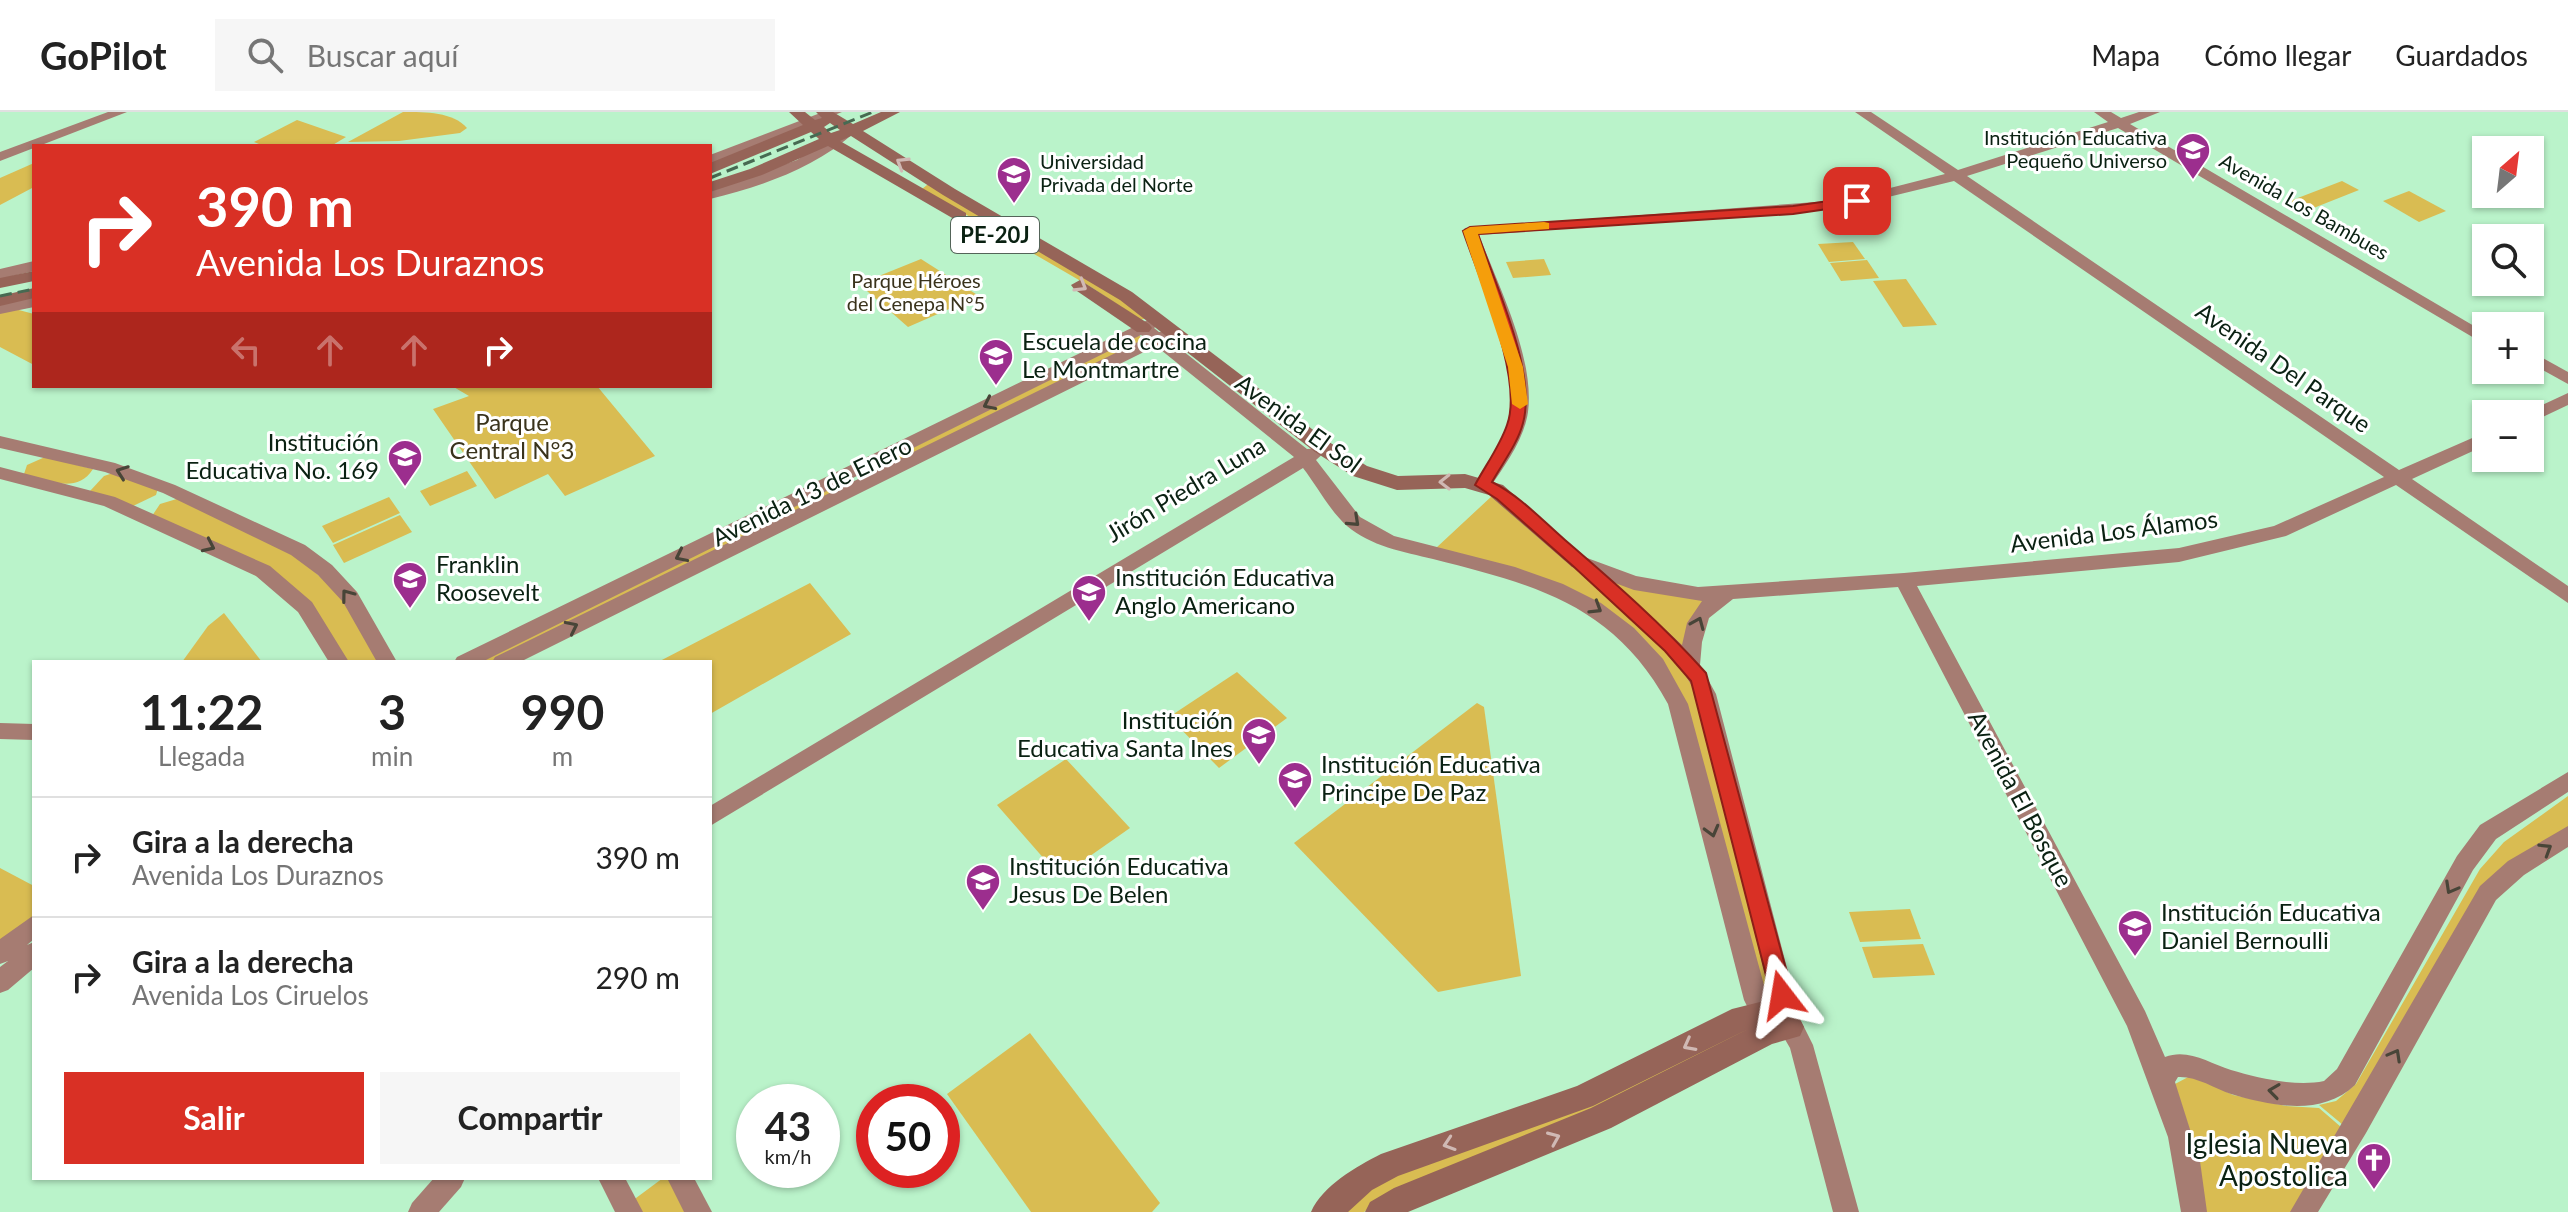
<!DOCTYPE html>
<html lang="es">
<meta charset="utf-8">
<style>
:root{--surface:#fff;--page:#f6f6f6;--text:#222;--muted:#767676;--line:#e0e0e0;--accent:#d93025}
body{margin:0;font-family:Lato,sans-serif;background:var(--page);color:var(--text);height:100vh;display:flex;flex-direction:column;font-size:30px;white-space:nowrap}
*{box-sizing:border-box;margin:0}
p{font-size:26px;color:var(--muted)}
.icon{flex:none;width:44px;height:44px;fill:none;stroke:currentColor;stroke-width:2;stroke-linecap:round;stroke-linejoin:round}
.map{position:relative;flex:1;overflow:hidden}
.panel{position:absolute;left:32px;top:548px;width:680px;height:520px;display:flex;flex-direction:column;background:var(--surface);border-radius:0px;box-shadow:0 2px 6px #0004}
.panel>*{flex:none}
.top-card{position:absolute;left:32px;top:32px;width:680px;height:244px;border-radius:0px;box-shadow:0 2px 6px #0004;background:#d93025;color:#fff;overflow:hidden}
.needle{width:52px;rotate:28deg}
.buttons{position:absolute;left:2472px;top:24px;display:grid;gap:16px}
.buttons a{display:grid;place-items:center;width:72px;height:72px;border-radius:0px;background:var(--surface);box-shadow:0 2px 6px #0004;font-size:40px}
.speed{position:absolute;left:736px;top:972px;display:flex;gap:16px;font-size:40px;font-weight:700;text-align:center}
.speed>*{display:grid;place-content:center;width:104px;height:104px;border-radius:50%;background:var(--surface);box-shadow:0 2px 6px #0004;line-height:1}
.speed small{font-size:20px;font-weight:400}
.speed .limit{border:12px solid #d22;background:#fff;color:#111}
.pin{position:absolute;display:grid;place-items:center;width:68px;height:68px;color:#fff;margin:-34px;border-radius:16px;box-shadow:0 4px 12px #0006}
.me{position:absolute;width:88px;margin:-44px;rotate:346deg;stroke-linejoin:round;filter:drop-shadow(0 0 6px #0008)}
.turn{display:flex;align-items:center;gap:28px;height:168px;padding:0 32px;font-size:36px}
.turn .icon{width:104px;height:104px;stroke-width:2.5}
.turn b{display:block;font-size:56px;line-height:68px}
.lanes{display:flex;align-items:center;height:76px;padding:0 32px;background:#0003;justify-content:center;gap:40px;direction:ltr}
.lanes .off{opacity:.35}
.eta{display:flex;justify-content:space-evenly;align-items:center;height:136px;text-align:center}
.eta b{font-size:48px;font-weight:700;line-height:56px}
.button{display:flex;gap:16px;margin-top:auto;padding:16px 32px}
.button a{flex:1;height:92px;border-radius:0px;background:var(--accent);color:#fff;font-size:32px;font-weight:700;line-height:92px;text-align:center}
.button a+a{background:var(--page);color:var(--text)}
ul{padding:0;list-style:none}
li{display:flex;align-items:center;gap:24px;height:120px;padding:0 32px;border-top:2px solid var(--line)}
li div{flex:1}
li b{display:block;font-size:30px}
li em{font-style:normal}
header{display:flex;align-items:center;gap:48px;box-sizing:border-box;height:112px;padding:0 40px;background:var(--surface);border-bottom:2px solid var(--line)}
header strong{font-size:38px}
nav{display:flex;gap:44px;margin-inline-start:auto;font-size:28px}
.search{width:560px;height:72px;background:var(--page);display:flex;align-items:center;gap:20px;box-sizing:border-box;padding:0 28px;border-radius:0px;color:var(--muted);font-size:30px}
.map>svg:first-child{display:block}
.green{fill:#d9bc52}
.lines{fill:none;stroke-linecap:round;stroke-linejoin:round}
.secondary{fill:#a67c72;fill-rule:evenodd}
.primary{fill:#966458;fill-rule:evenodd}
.rail{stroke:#476a52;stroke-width:3;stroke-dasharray:12 6;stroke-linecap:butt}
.oneway{stroke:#d0b9b4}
.oneway2{stroke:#484538}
.route{fill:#d93025;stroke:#8d1f18;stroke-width:2}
.slow{fill:#f59e0b}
.labels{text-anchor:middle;stroke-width:6;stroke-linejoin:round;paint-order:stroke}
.far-poi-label{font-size:20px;fill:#0a2112;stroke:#fff;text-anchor:end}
.far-street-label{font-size:20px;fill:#0a2112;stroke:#fff}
.far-park-label{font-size:20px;fill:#3a331c;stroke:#fff}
.shield{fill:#fff;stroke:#546459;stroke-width:2}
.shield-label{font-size:22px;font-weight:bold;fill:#0a2112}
.poi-label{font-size:24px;fill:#0a2112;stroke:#fff;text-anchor:start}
.street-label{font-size:24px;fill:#0a2112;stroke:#fff}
.park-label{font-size:24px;fill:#3a331c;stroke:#fff}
.near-poi-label{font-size:28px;fill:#0a2112;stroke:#fff;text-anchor:end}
</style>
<header>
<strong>GoPilot</strong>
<div class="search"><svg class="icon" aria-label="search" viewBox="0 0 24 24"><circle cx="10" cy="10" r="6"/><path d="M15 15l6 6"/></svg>Buscar aquí</div>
<nav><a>Mapa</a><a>Cómo llegar</a><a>Guardados</a></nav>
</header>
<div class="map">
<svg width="2568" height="1100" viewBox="0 0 2568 1100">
<rect width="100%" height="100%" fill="#baf3ca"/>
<g class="green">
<path d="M403,0C426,0 453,0 467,16L460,21L399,29L348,30Z"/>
<polygon points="297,8 346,25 331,34 264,34 254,30"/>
<polygon points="34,51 34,75 0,93 0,66"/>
<polygon points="2342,69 2359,78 2306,99 2290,89"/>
<polygon points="927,73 932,73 1098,169 1147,206 1140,208 1091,175 922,77"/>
<polygon points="2409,79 2446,99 2419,110 2383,89"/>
<polygon points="1853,130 1865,147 1829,150 1818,132"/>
<polygon points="921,147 979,184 908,215 859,172"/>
<polygon points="1544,147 1551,163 1513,166 1506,150"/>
<polygon points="1867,148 1879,166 1841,169 1830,151"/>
<polygon points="1906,167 1937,213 1903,215 1873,169"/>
<polygon points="15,197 34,202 34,253 0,235 0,200"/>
<polygon points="1139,223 1143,229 875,360 872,356"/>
<polygon points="452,274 597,274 655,344 565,384 548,362 495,387 433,297 469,284"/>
<path d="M45,345L93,357C77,383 47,368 24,362L27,353Z"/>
<polygon points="467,359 477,374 430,394 420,379"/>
<polygon points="113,361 158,376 156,383 133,394 90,379 104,364"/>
<polygon points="848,368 852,371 493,550 471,550"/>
<polygon points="1493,383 1500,383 1615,488 1693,566 1777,891 1767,892 1761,885 1682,588 1624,510 1436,436"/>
<polygon points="389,385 400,401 333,431 322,414"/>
<polygon points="180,386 297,444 345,487 380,550 343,550 312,496 152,404 160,392"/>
<polygon points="400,403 412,420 344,451 333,433"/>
<polygon points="1602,465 1704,484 1686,539"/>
<polygon points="810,471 851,522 710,602 710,550 658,550"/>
<polygon points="224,501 262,550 182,550 208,514"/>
<polygon points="1237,560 1287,606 1219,656 1169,605"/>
<polygon points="1477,591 1484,595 1521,864 1438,880 1294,731"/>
<polygon points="1066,647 1130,716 1060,765 997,693"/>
<polygon points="2568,684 2568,716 2502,755 2343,1013 2319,993 2336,989 2356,972 2480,757 2504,730"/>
<polygon points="0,756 34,774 34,804 0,833"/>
<polygon points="1910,797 1921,827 1860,830 1849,800"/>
<polygon points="1923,832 1935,863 1873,866 1862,835"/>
<polygon points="1744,909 1753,917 1583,1005 1388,1083 1364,1100 1336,1100 1359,1078"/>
<polygon points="1030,921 1160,1091 1152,1100 1031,1100 947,982"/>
<polygon points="2192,963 2233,983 2286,994 2319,996 2341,1015 2291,1100 2203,1100 2200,1051 2175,972"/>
<polygon points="663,1066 671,1066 690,1100 638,1100 632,1089"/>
</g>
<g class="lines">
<g class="secondary">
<polygon points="108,0 127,0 0,49 0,40"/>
<polygon points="823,0 842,0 710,52 710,43"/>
<path d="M1855,0H1871L1958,58L2108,10L2094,0H2111L2121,6L2139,0H2160L2130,12L2486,221V233L2118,16L1967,64L2399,358L2486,320V333L2412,367L2568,474V491L2396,373L2286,424L2179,450L1917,474L2145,899L2165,945C2188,936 2209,951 2231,958C2258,966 2296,975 2324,969L2337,957L2457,744L2480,713L2568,660V680L2496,727L2473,758L2355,973C2321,1005 2272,994 2231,982C2214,976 2196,964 2178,965L2175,970L2200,1049L2207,1100H2181L2168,1025L2127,914L1898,475L1733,487L1709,506L1702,530L1700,553L1716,582L1794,883L1795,905L1800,907L1813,933L1859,1100H1833L1790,936C1779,917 1772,906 1770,883L1696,582C1677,539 1619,497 1584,465L1582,459L1572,455L1570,450L1579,443L1636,464L1698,475L1904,461L2179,436L2274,414L2384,365L1954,69L1843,96L1479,123C1498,173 1535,246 1528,300C1524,328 1504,354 1489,377H1477L1474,373C1487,351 1506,328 1510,302C1520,248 1481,169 1463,119L1465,116L1843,88L1945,62ZM1615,471L1634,478L1702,489L1687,511L1682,533Z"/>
<path d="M849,14L856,18L854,21C813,57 762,74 710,87V78L797,48Z"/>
<polygon points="34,149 34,159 0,167 0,157"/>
<polygon points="34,185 34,195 0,202 0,192"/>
<path d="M1152,206L1160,211L1154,216L1159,220L1172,219L1174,223L1169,228L1307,337L1322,336L1325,340L1316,348L1360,405L1394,424L1515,455L1563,472L1601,491L1634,516L1663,547L1688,592L1768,888L1764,896L1756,899L1748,896L1744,888L1668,592C1614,493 1536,473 1433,447C1404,440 1370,434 1347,414C1330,399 1317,374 1303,356L710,714V694L1294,345L1156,234L520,550H492L495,545L1146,226L1141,223L482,550H454L457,545Z"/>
<polygon points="2530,239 2568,260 2568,272 2530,251"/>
<polygon points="2568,281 2568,293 2530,311 2530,302 2523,302"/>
<polygon points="0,324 115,351 175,373 305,433 332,453 357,480 397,550 377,550 343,490 318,463 291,443 163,381 105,360 0,336"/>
<polygon points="0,355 115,385 270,454 312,490 349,550 329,550 298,500 256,464 104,394 0,367"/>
<polygon points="0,611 34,612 34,628 0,627"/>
<polygon points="2568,714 2568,735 2524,763 2496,788 2366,1021 2318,1100 2290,1100 2480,774 2508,749"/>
<polygon points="34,803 34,827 27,833 34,830 34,856 8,878 0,881 0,855 8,849 0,852 0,827"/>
<polygon points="434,1066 465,1066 461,1075 439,1100 408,1100 412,1091"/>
<polygon points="598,1066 625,1066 643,1100 615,1100"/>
<polygon points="667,1066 694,1066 712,1100 684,1100"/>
</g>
<g class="primary">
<path d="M789,0H805L815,8L822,6L816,0H833L853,12L881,0H900L863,19L955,77L1132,180L1329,330L1367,354L1398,364L1465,362L1503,373L1589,450L1586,455H1572L1489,383L1465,376L1397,378L1353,364L1315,340L1120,188L943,83L851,24L840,29L966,101V107H954L828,34L762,63L710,80V70L750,57L819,27L811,20L710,62V51L803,13ZM830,11L840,18L831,21L824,15Z"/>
<polygon points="34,159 34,169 0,176 0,166"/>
<polygon points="1080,168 1149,212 1152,216 1149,220 1137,220 1074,177 1071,173"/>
<polygon points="34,176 34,186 0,194 0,184"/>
<path d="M1760,890L1793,894L1804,915L1800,924L1772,932L1611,1016L1408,1100H1365L1370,1090L1394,1076L1591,996L1748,917L1593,994L1398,1064L1372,1078L1348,1100H1311C1323,1073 1356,1055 1381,1042L1577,974L1732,897Z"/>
</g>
<g class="rail">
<polyline points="710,66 873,0"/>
<polyline points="0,184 34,177"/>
</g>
</g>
<defs><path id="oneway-chevron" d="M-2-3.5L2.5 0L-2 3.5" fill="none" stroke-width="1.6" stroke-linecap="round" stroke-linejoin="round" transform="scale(2)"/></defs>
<g class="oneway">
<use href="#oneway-chevron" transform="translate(902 51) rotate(-148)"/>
<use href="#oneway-chevron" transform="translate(1081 174) rotate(31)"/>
<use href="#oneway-chevron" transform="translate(1445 370) rotate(179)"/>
<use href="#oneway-chevron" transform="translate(1689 933) rotate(152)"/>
<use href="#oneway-chevron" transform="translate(1554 1026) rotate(-23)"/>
<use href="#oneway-chevron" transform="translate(1449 1032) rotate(162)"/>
</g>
<g class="oneway2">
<use href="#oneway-chevron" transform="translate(989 292) rotate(154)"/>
<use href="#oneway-chevron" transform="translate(122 360) rotate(-160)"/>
<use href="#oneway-chevron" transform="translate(1354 409) rotate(43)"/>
<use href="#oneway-chevron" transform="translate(209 434) rotate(25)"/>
<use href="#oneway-chevron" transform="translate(681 444) rotate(154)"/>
<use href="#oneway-chevron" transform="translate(347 483) rotate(-127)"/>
<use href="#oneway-chevron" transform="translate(1596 496) rotate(32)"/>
<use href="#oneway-chevron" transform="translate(1698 511) rotate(-67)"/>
<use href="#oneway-chevron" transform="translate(572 515) rotate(-26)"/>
<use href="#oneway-chevron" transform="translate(1712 719) rotate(75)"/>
<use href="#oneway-chevron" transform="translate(2546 737) rotate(-32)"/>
<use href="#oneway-chevron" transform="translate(2451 776) rotate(119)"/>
<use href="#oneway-chevron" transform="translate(2395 943) rotate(-61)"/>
<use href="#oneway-chevron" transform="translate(2274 979) rotate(-172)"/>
</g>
<path class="route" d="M1857,85L1864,89L1862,92L1793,102L1478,122C1495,172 1537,260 1523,311C1518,331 1502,352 1492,370C1520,384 1542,408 1565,428C1614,470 1663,513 1706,561L1793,883L1790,890L1782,893L1774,890L1771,883L1691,569L1665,539L1573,454L1497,387L1475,373C1485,354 1500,334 1507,313C1524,267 1479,166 1463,119L1470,115L1793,94Z"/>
<polygon class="slow" points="1544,110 1549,111 1549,117 1478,122 1523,255 1528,292 1520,297 1512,292 1508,255 1463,119 1470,115"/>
<defs>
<g id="school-pin" transform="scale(1.8)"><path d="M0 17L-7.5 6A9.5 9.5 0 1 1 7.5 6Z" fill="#9c2e8e" stroke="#fff"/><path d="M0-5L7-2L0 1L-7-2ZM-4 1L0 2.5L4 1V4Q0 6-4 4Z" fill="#fff"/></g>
<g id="university-pin" transform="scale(1.8)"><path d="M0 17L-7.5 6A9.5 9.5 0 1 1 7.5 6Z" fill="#9c2e8e" stroke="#fff"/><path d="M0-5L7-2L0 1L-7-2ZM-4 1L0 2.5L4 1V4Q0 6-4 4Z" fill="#fff"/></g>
<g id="church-pin" transform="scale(1.8)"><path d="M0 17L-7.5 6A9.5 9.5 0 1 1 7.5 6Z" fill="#9c2e8e" stroke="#fff"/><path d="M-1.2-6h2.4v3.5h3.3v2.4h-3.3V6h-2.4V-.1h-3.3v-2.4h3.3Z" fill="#fff"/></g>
</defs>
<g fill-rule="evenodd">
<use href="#school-pin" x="2193" y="38"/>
<use href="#university-pin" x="1014" y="62"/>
<use href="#university-pin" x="996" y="244"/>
<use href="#school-pin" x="405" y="345"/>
<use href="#school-pin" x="410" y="467"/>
<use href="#school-pin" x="1089" y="480"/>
<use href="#school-pin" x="1259" y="623"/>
<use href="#school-pin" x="1295" y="667"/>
<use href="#school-pin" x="983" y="769"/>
<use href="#school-pin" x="2135" y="815"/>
<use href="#church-pin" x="2374" y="1048"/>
</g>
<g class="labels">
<g class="far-poi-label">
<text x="2167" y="33">Institución Educativa<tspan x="2167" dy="23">Pequeño Universo</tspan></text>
<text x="1040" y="57" text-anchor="start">Universidad<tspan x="1040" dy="23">Privada del Norte</tspan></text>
</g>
<g class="far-street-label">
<text transform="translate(2304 95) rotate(30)" y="7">Avenida Los Bambues</text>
</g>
<g class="far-park-label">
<text x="916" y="176">Parque Héroes<tspan x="916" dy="23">del Cenepa N°5</tspan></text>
</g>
<rect class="shield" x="951" y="105" width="88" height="36" rx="6"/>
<g class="shield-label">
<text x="995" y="131">PE-20J</text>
</g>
<g class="poi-label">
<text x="1022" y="238">Escuela de cocina<tspan x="1022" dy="28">Le Montmartre</tspan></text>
<text x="379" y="339" text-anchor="end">Institución<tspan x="379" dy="28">Educativa No. 169</tspan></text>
<text x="436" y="461">Franklin<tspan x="436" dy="28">Roosevelt</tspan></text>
<text x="1115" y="474">Institución Educativa<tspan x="1115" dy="28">Anglo Americano</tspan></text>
<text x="1233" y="617" text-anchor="end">Institución<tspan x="1233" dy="28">Educativa Santa Ines</tspan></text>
<text x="1321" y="661">Institución Educativa<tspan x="1321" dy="28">Principe De Paz</tspan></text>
<text x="1009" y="763">Institución Educativa<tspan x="1009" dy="28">Jesus De Belen</tspan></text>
<text x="2161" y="809">Institución Educativa<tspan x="2161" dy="28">Daniel Bernoulli</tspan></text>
</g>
<g class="street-label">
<text transform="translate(2283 256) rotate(35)" y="8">Avenida Del Parque</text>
<text transform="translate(1298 312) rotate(36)" y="8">Avenida El Sol</text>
<text transform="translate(1186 378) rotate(-31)" y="8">Jirón Piedra Luna</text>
<text transform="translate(812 380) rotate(-26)" y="8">Avenida 13 de Enero</text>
<text transform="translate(2114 420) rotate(-7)" y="8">Avenida Los Álamos</text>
<text transform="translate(2020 687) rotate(62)" y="8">Avenida El Bosque</text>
</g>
<g class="park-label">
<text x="512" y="319">Parque<tspan x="512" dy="28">Central N°3</tspan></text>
</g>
<g class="near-poi-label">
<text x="2348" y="1042">Iglesia Nueva<tspan x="2348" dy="32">Apostolica</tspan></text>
</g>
</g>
</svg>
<div class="buttons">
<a><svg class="needle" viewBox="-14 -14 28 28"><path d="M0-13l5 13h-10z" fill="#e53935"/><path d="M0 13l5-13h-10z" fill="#767676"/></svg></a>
<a><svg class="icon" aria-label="search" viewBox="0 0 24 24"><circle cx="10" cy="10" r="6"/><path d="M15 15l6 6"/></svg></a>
<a>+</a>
<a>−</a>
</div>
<div class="speed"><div>43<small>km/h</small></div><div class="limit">50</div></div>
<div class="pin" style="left:1857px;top:89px;background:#d93025"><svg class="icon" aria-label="arrive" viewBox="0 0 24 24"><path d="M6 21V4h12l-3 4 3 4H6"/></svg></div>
<svg class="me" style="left:1782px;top:883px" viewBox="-20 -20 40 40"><path d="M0-17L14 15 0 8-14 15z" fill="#d93025" stroke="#fff" stroke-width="4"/></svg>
<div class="top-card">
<div class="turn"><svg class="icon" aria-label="right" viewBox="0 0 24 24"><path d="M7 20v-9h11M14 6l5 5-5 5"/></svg><div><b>390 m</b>Avenida Los Duraznos</div></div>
<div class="lanes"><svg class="icon off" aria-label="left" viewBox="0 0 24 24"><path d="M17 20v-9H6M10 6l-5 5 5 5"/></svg><svg class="icon off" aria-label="ahead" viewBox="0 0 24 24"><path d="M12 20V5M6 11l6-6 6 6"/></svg><svg class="icon off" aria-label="ahead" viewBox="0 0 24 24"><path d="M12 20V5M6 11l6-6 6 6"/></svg><svg class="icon" aria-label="right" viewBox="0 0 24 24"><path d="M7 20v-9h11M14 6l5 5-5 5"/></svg></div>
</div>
<section class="panel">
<div class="eta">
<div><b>11:22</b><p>Llegada</p></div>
<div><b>3</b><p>min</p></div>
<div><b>990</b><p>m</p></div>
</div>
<ul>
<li><svg class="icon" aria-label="right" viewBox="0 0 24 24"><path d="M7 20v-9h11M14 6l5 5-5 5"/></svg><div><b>Gira a la derecha</b><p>Avenida Los Duraznos</p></div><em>390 m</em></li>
<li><svg class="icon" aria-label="right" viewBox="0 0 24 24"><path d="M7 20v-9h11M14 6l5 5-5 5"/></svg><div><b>Gira a la derecha</b><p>Avenida Los Ciruelos</p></div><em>290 m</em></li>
</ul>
<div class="button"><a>Salir</a><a>Compartir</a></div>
</section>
</div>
